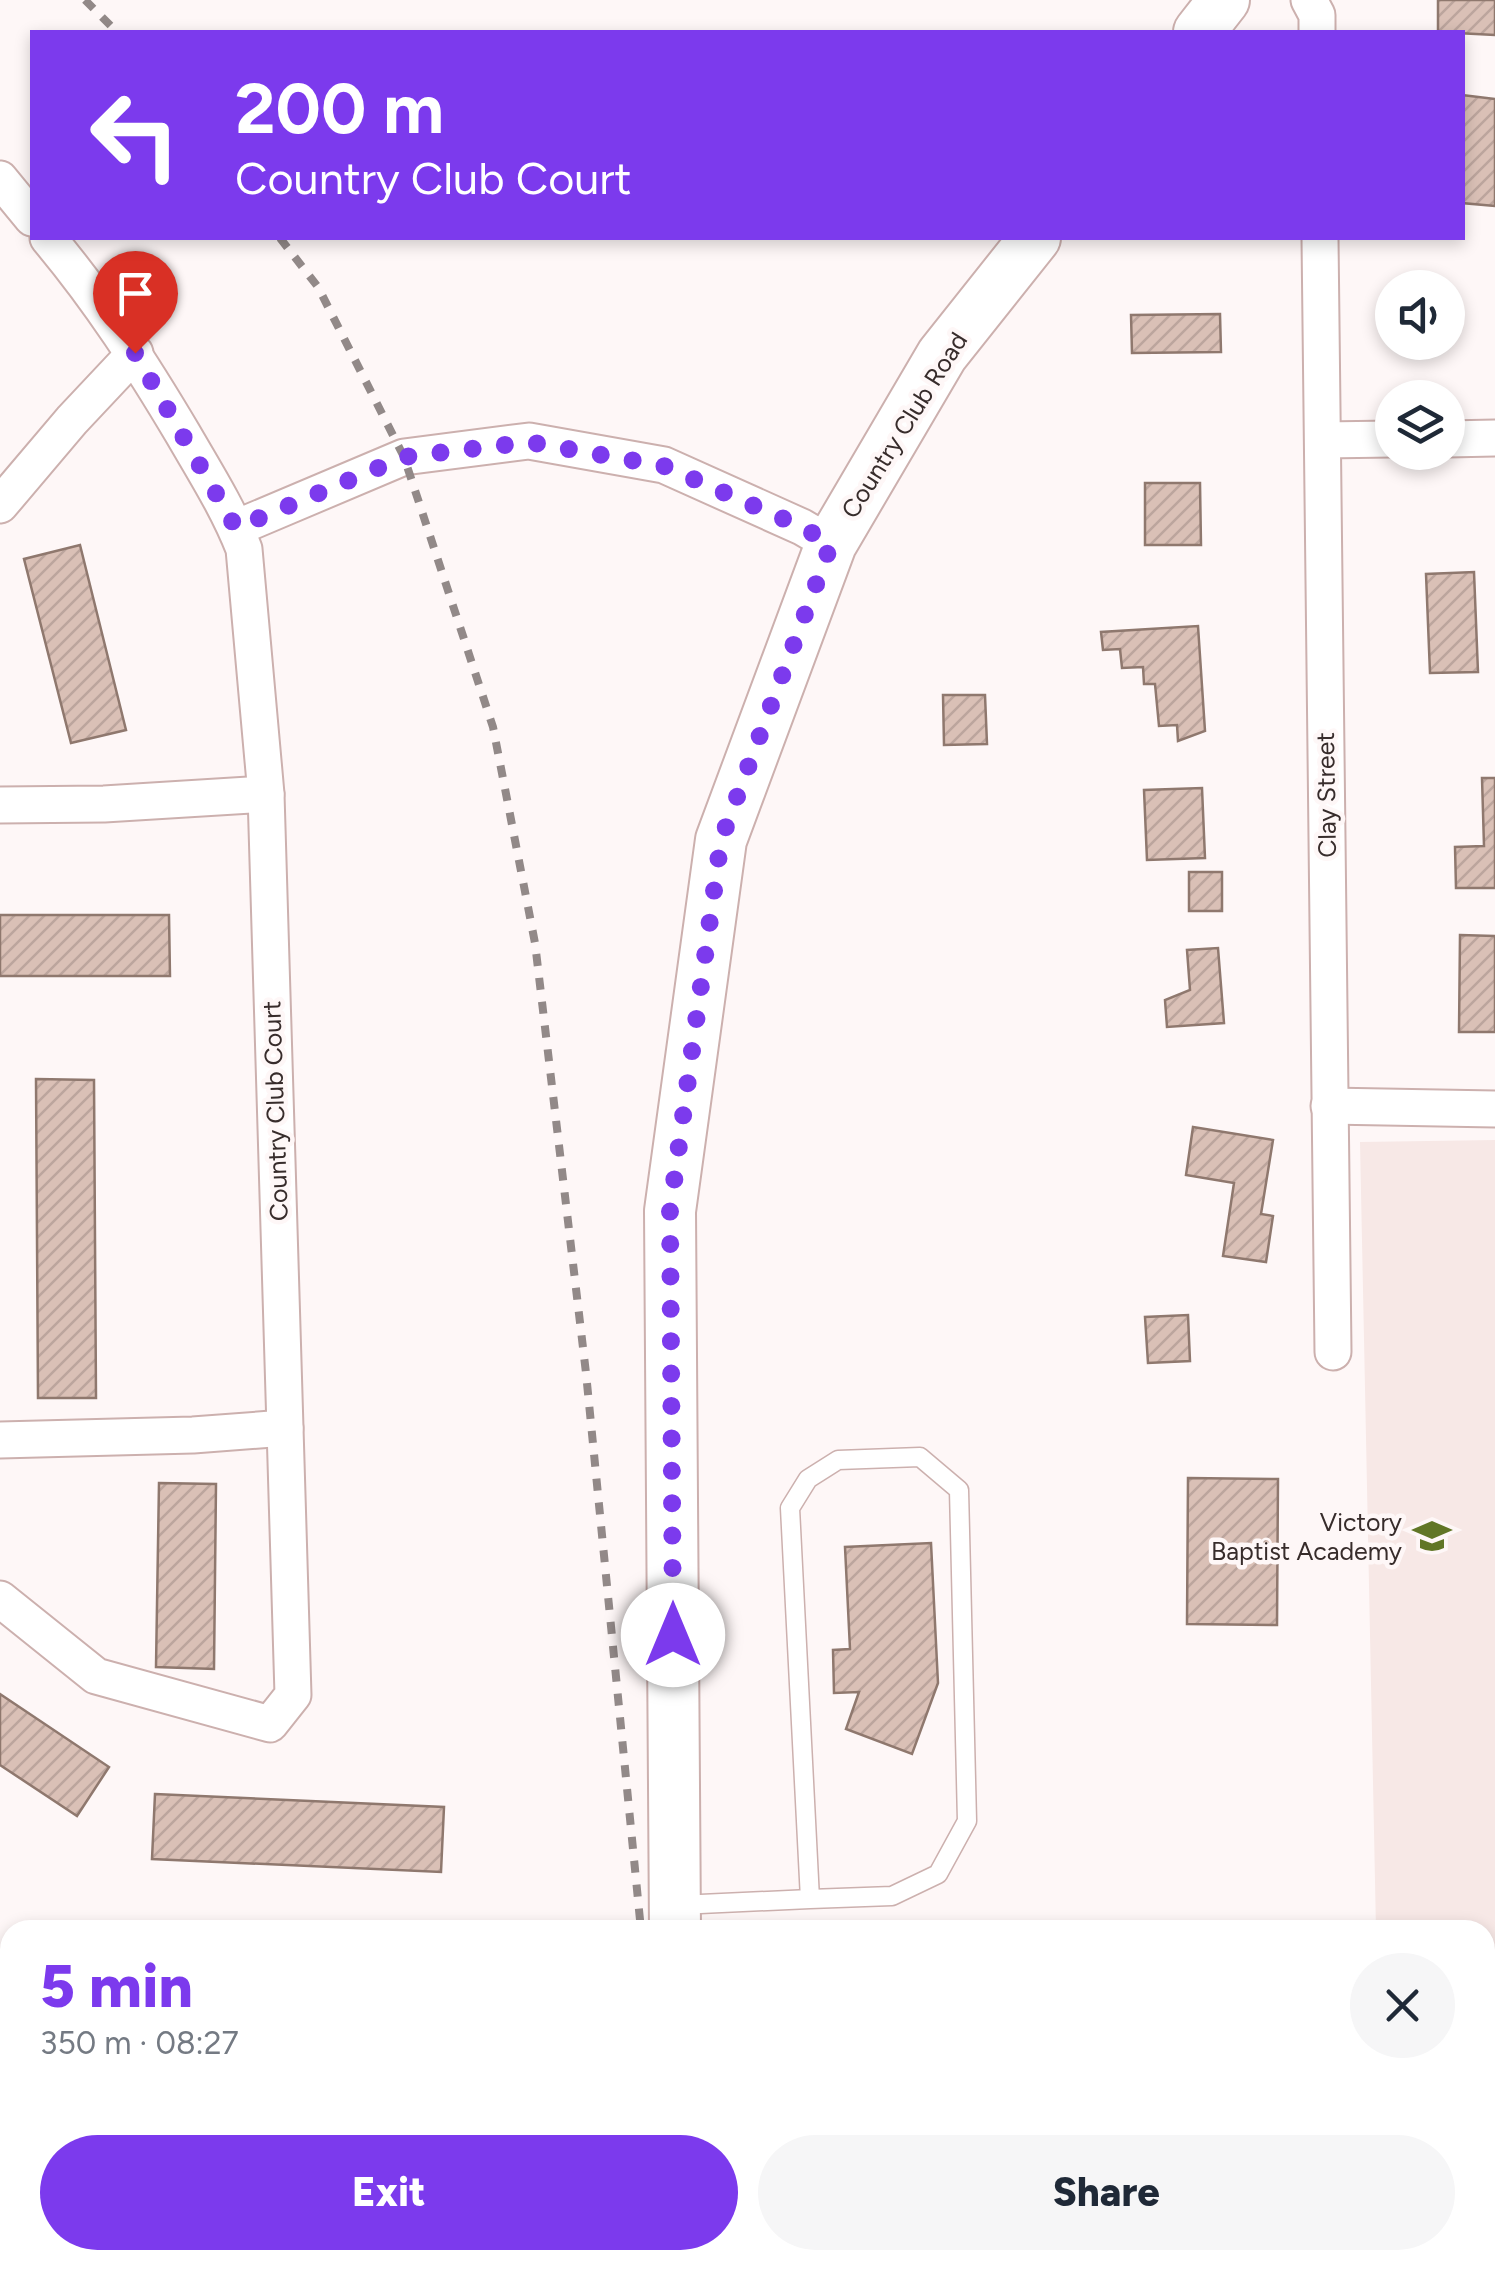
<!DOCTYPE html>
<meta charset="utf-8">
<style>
:root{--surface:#fff;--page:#f6f6f7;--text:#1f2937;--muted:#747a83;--accent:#7c3aed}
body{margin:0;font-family:Figtree,sans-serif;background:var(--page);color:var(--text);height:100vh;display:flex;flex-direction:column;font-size:38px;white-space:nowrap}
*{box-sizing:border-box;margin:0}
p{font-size:32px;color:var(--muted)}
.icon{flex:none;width:55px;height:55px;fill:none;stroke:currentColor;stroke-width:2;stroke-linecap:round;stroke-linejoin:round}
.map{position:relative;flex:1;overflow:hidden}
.details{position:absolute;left:0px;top:1920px;width:1495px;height:350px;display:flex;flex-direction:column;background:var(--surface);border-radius:30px 30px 0 0;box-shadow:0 5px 15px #0003}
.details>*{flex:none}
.top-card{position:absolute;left:30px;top:30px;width:1435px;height:210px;border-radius:0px;box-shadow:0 5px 15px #0003;background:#7c3aed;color:#fff;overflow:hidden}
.buttons{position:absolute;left:1375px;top:270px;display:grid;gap:20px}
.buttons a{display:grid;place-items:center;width:90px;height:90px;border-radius:50%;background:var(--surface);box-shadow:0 5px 15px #0003;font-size:50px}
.pin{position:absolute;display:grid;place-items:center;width:85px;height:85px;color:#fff;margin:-102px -42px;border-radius:50% 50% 50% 0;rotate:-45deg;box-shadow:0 0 10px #0007}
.pin .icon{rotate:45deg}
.me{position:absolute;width:110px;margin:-55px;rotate:0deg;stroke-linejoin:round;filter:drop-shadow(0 0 8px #0008)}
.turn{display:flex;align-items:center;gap:35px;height:210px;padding:0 40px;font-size:45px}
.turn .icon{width:130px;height:130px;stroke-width:2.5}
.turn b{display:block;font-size:70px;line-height:85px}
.round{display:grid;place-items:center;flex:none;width:105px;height:105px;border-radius:52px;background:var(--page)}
.head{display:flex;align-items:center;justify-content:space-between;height:170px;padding:0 40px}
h1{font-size:60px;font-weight:800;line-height:75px;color:var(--accent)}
.cta{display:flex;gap:20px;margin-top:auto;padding:20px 40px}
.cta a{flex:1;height:115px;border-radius:60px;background:var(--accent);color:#fff;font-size:40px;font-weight:800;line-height:115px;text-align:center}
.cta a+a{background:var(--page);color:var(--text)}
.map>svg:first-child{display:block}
.built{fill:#f7e8e6}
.building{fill:url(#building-hatch);stroke:#8f786e;stroke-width:2.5}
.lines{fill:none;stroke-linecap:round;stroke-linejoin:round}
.lane-casing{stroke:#ccb0ae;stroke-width:21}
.street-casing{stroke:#ccb0ae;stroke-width:39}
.secondary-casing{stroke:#ccb0ae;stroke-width:54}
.highway-casing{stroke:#ccb0ae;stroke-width:59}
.lane{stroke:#fff;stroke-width:18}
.street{stroke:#fff;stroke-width:35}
.secondary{stroke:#fff;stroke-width:50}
.highway{stroke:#fff;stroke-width:55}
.rail{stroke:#928988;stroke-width:8;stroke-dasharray:12 12;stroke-linecap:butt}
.route{stroke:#7c3aed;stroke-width:18;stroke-dasharray:0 32.4}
.labels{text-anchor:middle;stroke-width:9;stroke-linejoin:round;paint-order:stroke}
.street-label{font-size:25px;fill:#372c2b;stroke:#fef7f7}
.poi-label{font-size:25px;fill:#372c2b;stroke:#fef7f7;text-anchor:end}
</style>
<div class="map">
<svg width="1495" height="2270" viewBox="0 0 1495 2270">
<defs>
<pattern id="building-hatch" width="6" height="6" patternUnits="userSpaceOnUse" patternTransform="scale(2.5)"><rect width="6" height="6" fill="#dac0b6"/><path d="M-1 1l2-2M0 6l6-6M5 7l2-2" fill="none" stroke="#bca59d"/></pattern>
</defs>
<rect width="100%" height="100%" fill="#fef7f7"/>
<polygon class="built" points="1495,1140 1495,1951 1485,1951 1485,1930 1376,1930 1360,1142"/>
<g class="building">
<polygon points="1438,0 1495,0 1495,35 1438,32"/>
<polygon points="1462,95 1495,99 1495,206 1462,203"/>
<polygon points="1220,314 1221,352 1132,353 1131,315"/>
<polygon points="1145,483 1200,483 1201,545 1145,545"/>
<polygon points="80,545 126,730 71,743 24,559"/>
<polygon points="1474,572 1478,672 1430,673 1426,574"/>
<polygon points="1198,626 1205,731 1178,741 1177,725 1159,726 1155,684 1144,684 1143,667 1122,668 1120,649 1103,650 1101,632"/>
<polygon points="943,695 985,695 987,744 944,745"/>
<polygon points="1482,778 1495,778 1495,888 1456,888 1455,847 1484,846"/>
<polygon points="1202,788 1205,858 1147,860 1144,790"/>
<rect x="1189" y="872" width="33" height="39"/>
<polygon points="0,915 169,915 170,976 0,976"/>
<polygon points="1460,935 1495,936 1495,1032 1459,1032"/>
<polygon points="1218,948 1224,1023 1167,1027 1165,1000 1190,990 1187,950"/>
<polygon points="36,1079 94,1080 96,1398 38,1398"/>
<polygon points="1193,1127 1273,1140 1261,1214 1273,1216 1266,1262 1223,1256 1234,1183 1186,1175"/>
<polygon points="1188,1315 1190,1361 1148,1363 1145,1317"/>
<polygon points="1188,1478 1278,1479 1277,1625 1187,1624"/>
<polygon points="159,1483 216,1484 214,1669 156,1667"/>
<polygon points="931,1543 938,1683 912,1754 846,1729 859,1692 834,1693 833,1650 850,1649 845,1547"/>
<polygon points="0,1694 109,1767 77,1816 0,1765"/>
<polygon points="155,1794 444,1807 441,1872 152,1859"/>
</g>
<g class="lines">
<g class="lane-casing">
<polyline id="lane" points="679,1905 810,1899 790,1508 808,1479 838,1460 920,1457 959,1490 967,1821 938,1874 892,1896 810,1899"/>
</g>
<g class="street-casing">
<g id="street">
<polyline points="1309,0 1317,15 1317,32"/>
<polyline points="0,179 32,218"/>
<polyline points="1320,238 1333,1352"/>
<polyline points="1448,439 1495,438"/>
<polyline points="1323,440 1392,439"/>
<polyline points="0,505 72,420 135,353"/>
<polyline points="236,528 404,457 529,441 664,465 802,527 831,544"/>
<polyline points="0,805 104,804 266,794"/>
<polyline points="1329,1106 1495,1109"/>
<polyline points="0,1440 193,1435 285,1428"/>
<path d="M0,1599L96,1676L270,1724L293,1695L266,794L244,549C228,508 205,472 183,434C142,365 100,300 48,238"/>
</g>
</g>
<g class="secondary-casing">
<g id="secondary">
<polyline points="1199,32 1224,0"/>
<polyline points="675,1930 670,1211 721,840 831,544 942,355 1035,238"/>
<polyline points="679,2260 679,2270"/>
</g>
</g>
<g class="highway-casing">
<g id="highway">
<polyline points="0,2019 10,2021"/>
<polyline points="1485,2097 1495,2097"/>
<polyline points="0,2164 10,2165"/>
<polyline points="1485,2210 1495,2210"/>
</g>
</g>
<use href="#lane" class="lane"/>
<use href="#street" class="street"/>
<use href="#secondary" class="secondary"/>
<use href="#highway" class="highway"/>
<g class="rail">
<polyline points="85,0 117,32"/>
<polyline points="280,238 318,287 404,457 493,727 535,943 586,1373 641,1930"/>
<polyline points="669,2260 670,2270"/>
</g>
</g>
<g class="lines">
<polyline class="route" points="135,353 236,528 404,457 529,442 664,466 802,527 831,544 721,840 670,1211 673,1635"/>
</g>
<defs>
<g id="school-bare" transform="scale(3)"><path d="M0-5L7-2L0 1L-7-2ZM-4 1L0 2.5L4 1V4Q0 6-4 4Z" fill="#617626" stroke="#fef7f7" stroke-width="2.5" paint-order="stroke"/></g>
</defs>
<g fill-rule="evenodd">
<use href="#school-bare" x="1432" y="1536"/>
</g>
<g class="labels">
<g class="street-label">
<text transform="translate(904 425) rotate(-58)" y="9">Country Club Road</text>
<text transform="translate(1326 795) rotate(-91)" y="9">Clay Street</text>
<text transform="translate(275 1111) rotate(-92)" y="9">Country Club Court</text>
</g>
<g class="poi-label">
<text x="1402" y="1531">Victory<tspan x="1402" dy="29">Baptist Academy</tspan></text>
</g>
</g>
</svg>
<div class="buttons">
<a><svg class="icon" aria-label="sound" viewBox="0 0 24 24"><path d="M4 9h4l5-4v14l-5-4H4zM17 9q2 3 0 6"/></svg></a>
<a><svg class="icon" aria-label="layers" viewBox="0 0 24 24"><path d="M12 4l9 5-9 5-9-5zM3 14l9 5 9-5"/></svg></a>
</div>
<div class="pin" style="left:135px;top:353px;background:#d93025"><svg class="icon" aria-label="arrive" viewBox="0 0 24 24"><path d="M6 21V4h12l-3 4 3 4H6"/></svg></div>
<svg class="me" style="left:673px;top:1635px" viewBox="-20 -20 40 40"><circle r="19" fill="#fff"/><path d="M0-13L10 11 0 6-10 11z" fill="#7c3aed"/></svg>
<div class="top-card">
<div class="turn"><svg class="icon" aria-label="left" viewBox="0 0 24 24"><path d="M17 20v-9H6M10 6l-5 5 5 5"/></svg><div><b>200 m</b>Country Club Court</div></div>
</div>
<section class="details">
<div class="head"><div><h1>5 min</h1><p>350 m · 08:27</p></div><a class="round"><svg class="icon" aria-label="close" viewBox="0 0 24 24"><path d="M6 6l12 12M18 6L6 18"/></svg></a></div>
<div class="cta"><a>Exit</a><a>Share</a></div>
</section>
</div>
